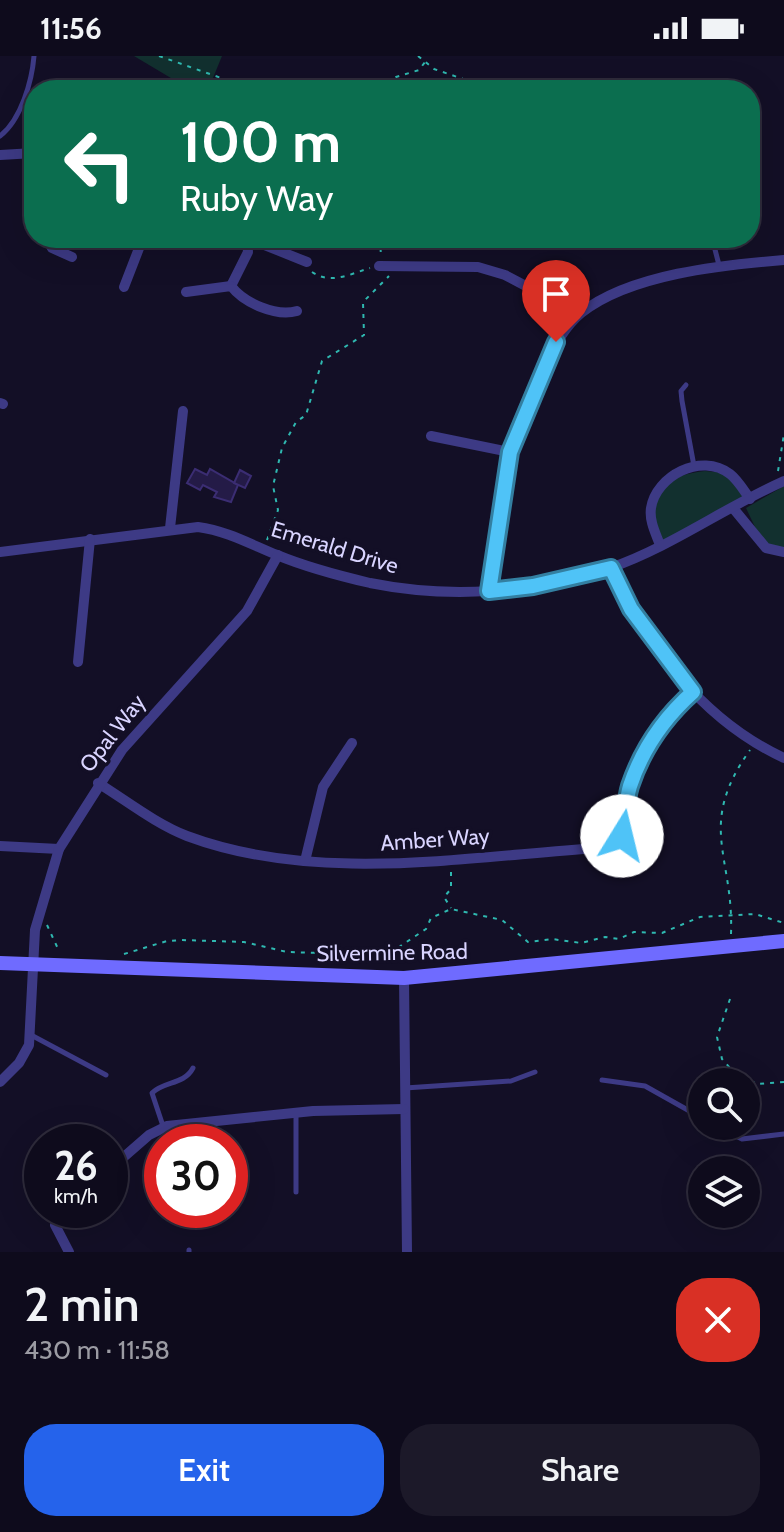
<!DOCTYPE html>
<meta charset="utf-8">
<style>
:root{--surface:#0e0b1c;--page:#1c1929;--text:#f1f3f6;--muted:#9b9ba3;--line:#2e2b3b;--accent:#2563eb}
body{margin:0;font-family:Cabin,sans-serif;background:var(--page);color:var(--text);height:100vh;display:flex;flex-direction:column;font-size:30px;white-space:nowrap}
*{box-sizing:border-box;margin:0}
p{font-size:26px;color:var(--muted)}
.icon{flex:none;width:44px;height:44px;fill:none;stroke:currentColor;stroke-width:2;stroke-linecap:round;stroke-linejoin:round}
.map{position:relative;height:1196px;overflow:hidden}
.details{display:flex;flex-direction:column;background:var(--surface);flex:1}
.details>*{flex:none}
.top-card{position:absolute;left:24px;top:24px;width:736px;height:168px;border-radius:32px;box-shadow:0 8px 32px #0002,0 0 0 2px var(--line);background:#0b6e4f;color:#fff;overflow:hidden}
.controls{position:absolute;left:688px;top:1012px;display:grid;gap:16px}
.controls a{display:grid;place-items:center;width:72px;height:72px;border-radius:50%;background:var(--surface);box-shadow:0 8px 32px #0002,0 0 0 2px var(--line);font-size:40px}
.speed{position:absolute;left:24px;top:1068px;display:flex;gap:16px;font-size:40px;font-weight:700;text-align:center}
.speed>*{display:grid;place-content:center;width:104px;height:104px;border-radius:50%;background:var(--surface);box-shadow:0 8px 32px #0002,0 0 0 2px var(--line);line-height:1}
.speed small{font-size:20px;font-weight:400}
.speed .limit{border:12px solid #d22;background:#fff;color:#111}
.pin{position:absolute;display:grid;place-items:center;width:68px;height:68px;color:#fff;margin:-82px -34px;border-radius:50% 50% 50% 0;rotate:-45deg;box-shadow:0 0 8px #0007}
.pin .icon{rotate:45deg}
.me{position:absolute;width:88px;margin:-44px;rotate:9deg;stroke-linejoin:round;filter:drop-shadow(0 0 6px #0008)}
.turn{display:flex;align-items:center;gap:28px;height:168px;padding:0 24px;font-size:36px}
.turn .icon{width:104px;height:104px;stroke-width:2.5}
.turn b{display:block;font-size:56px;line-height:68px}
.round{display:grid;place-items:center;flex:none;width:84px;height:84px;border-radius:32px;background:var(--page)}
.overview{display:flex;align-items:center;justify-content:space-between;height:136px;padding:0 24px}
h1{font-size:48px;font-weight:600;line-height:60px}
.primary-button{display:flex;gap:16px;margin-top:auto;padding:16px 24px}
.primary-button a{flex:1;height:92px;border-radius:32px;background:var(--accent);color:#fff;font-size:32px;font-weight:600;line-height:92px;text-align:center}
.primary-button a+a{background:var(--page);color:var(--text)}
.status{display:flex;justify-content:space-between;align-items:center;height:56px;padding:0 40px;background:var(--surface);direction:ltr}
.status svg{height:22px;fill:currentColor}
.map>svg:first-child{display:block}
.green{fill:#12302f}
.building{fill:#241b47;stroke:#3b2d73;stroke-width:2}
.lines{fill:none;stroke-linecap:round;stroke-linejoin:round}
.path{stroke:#2fb8b0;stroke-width:2;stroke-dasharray:4 6;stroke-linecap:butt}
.lane{stroke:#3d3a85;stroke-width:5}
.street{stroke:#3d3a85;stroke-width:10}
.secondary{stroke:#6f6bff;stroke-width:14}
.route-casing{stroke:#337fa1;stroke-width:20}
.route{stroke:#4fc3f7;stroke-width:14}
.labels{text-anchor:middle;stroke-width:7;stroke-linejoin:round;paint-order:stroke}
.street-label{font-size:22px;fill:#d9d4ff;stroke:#130f26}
</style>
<div class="status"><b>11:56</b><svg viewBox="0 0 49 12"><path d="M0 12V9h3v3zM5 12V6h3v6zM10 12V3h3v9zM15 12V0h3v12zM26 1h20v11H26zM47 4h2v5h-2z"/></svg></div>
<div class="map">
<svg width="784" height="1196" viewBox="0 0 784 1196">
<rect width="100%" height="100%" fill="#130f26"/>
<g class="green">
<polygon points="134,0 222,0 208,34 191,34"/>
<path d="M705,415L726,417L746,445L660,486L651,455C668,426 671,419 705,415Z"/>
<polygon points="784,430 784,496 764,490 746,452"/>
</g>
<g class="building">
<polygon points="195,413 207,419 210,413 238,429 231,446 214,441 217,436 203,429 200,434 187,427"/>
<polygon points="240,414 251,420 245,432 234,427"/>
</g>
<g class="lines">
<g class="path">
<polyline points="159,0 255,34"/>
<polyline points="418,0 434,13 495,34"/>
<polyline points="380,34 396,21 419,14 425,6"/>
<polyline points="380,182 381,201"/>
<path d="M312,216C331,229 350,218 370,212"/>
<polyline points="778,415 784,378"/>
<polyline points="267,484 278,454 273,430 282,392 296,366 306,359 322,305 364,279 363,246 389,220"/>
<polyline points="451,816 451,833 444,841 451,852"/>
<polyline points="47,869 59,895"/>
<path d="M731,878C734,799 696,770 750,694"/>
<polyline points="124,898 167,885 182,884 244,886 287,896 387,899 426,873 431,862 451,853 502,864 528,886 552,883 581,887 605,881 619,883 634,876 662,877 700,861 755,858 784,867"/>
<polyline points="730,943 717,981 722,1003 737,1020 758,1028 784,1026"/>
</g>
<g class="lane">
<path d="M0,80C21,64 32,25 34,0"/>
<polyline points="712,182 719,209"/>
<polyline points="686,329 681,335 682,345 694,410"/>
<polyline points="31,979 106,1019"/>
<polyline points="602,1024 645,1030 702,1062"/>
<polyline points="405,1032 511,1025 535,1016"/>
<polyline points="296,1058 296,1136"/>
<path d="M163,1070L152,1037C164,1025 184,1029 193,1012"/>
<polyline points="715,1070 742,1083 784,1078"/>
<polyline points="189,1194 189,1196"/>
</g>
<g class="street">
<polyline points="0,99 34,97"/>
<polyline points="47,182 52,192 72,201"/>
<polyline points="247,182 307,206"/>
<polyline points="379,210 478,211 505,219 579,258"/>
<polyline points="231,230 248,196 247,182"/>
<polyline points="124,231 143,182"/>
<path d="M186,236L231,230C244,247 276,261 297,255"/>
<polyline points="0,347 3,348"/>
<polyline points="431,380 510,396"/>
<polyline points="733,452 766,492 784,496"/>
<polyline points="170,472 183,355"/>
<path d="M660,489C656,478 649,465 651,452C656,420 701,396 730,418C738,424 744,435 750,443"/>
<path d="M0,496L198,471C227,475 250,488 277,499C306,511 340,520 370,527C449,543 534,537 610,512C671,491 725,451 784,425"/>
<path d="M611,512C647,591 704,665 784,702"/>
<path d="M489,535C496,490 498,441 510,397C520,360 551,281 581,257C630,218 722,209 784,204"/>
<polyline points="78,606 90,483"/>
<path d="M98,727C127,745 156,768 187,780C316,828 464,801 597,792L618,786L622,780C626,764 625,746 630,730C642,694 665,661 693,636"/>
<polyline points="0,790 59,793"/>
<polyline points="305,805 323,731 352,687"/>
<polyline points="404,922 407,1196"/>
<polyline points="0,1026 19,1007 29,989 35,874 59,793 122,694 247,555 278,499"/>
<polyline points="110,1113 149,1079 167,1070 313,1055 404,1053"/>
<polyline points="64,1154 55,1169 69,1196"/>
</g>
<polyline class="secondary" points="0,907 404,922 784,885"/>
</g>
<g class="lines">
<g class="route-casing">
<path id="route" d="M556,286L510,396L489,535L533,530L611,512L631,553L693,636C665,661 642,694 630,730C625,746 626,764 622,780"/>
</g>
<use href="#route" class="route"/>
</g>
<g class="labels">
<g class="street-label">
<text transform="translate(335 491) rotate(17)" y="8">Emerald Drive</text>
<text transform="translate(112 677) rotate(-52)" y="8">Opal Way</text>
<text transform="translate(435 783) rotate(-4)" y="8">Amber Way</text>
<text transform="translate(392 896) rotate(-1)" y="8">Silvermine Road</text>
</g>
</g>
</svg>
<div class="controls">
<a><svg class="icon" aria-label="search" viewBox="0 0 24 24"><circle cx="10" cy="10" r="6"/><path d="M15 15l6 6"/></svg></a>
<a><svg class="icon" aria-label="layers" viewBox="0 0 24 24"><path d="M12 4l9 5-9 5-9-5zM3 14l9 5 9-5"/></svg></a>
</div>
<div class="speed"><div>26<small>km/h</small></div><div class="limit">30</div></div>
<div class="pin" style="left:556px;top:286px;background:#d93025"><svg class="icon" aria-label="arrive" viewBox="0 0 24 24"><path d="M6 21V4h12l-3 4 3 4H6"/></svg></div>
<svg class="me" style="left:622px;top:780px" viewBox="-20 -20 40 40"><circle r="19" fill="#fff"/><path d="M0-13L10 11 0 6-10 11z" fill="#4fc3f7"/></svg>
<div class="top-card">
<div class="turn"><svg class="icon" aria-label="left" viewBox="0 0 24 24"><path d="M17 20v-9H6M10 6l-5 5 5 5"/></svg><div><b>100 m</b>Ruby Way</div></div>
</div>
</div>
<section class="details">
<div class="overview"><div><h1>2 min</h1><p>430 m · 11:58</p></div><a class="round" style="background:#d93025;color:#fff"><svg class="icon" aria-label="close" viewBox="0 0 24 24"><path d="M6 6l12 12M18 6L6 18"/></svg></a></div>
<div class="primary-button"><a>Exit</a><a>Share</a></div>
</section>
